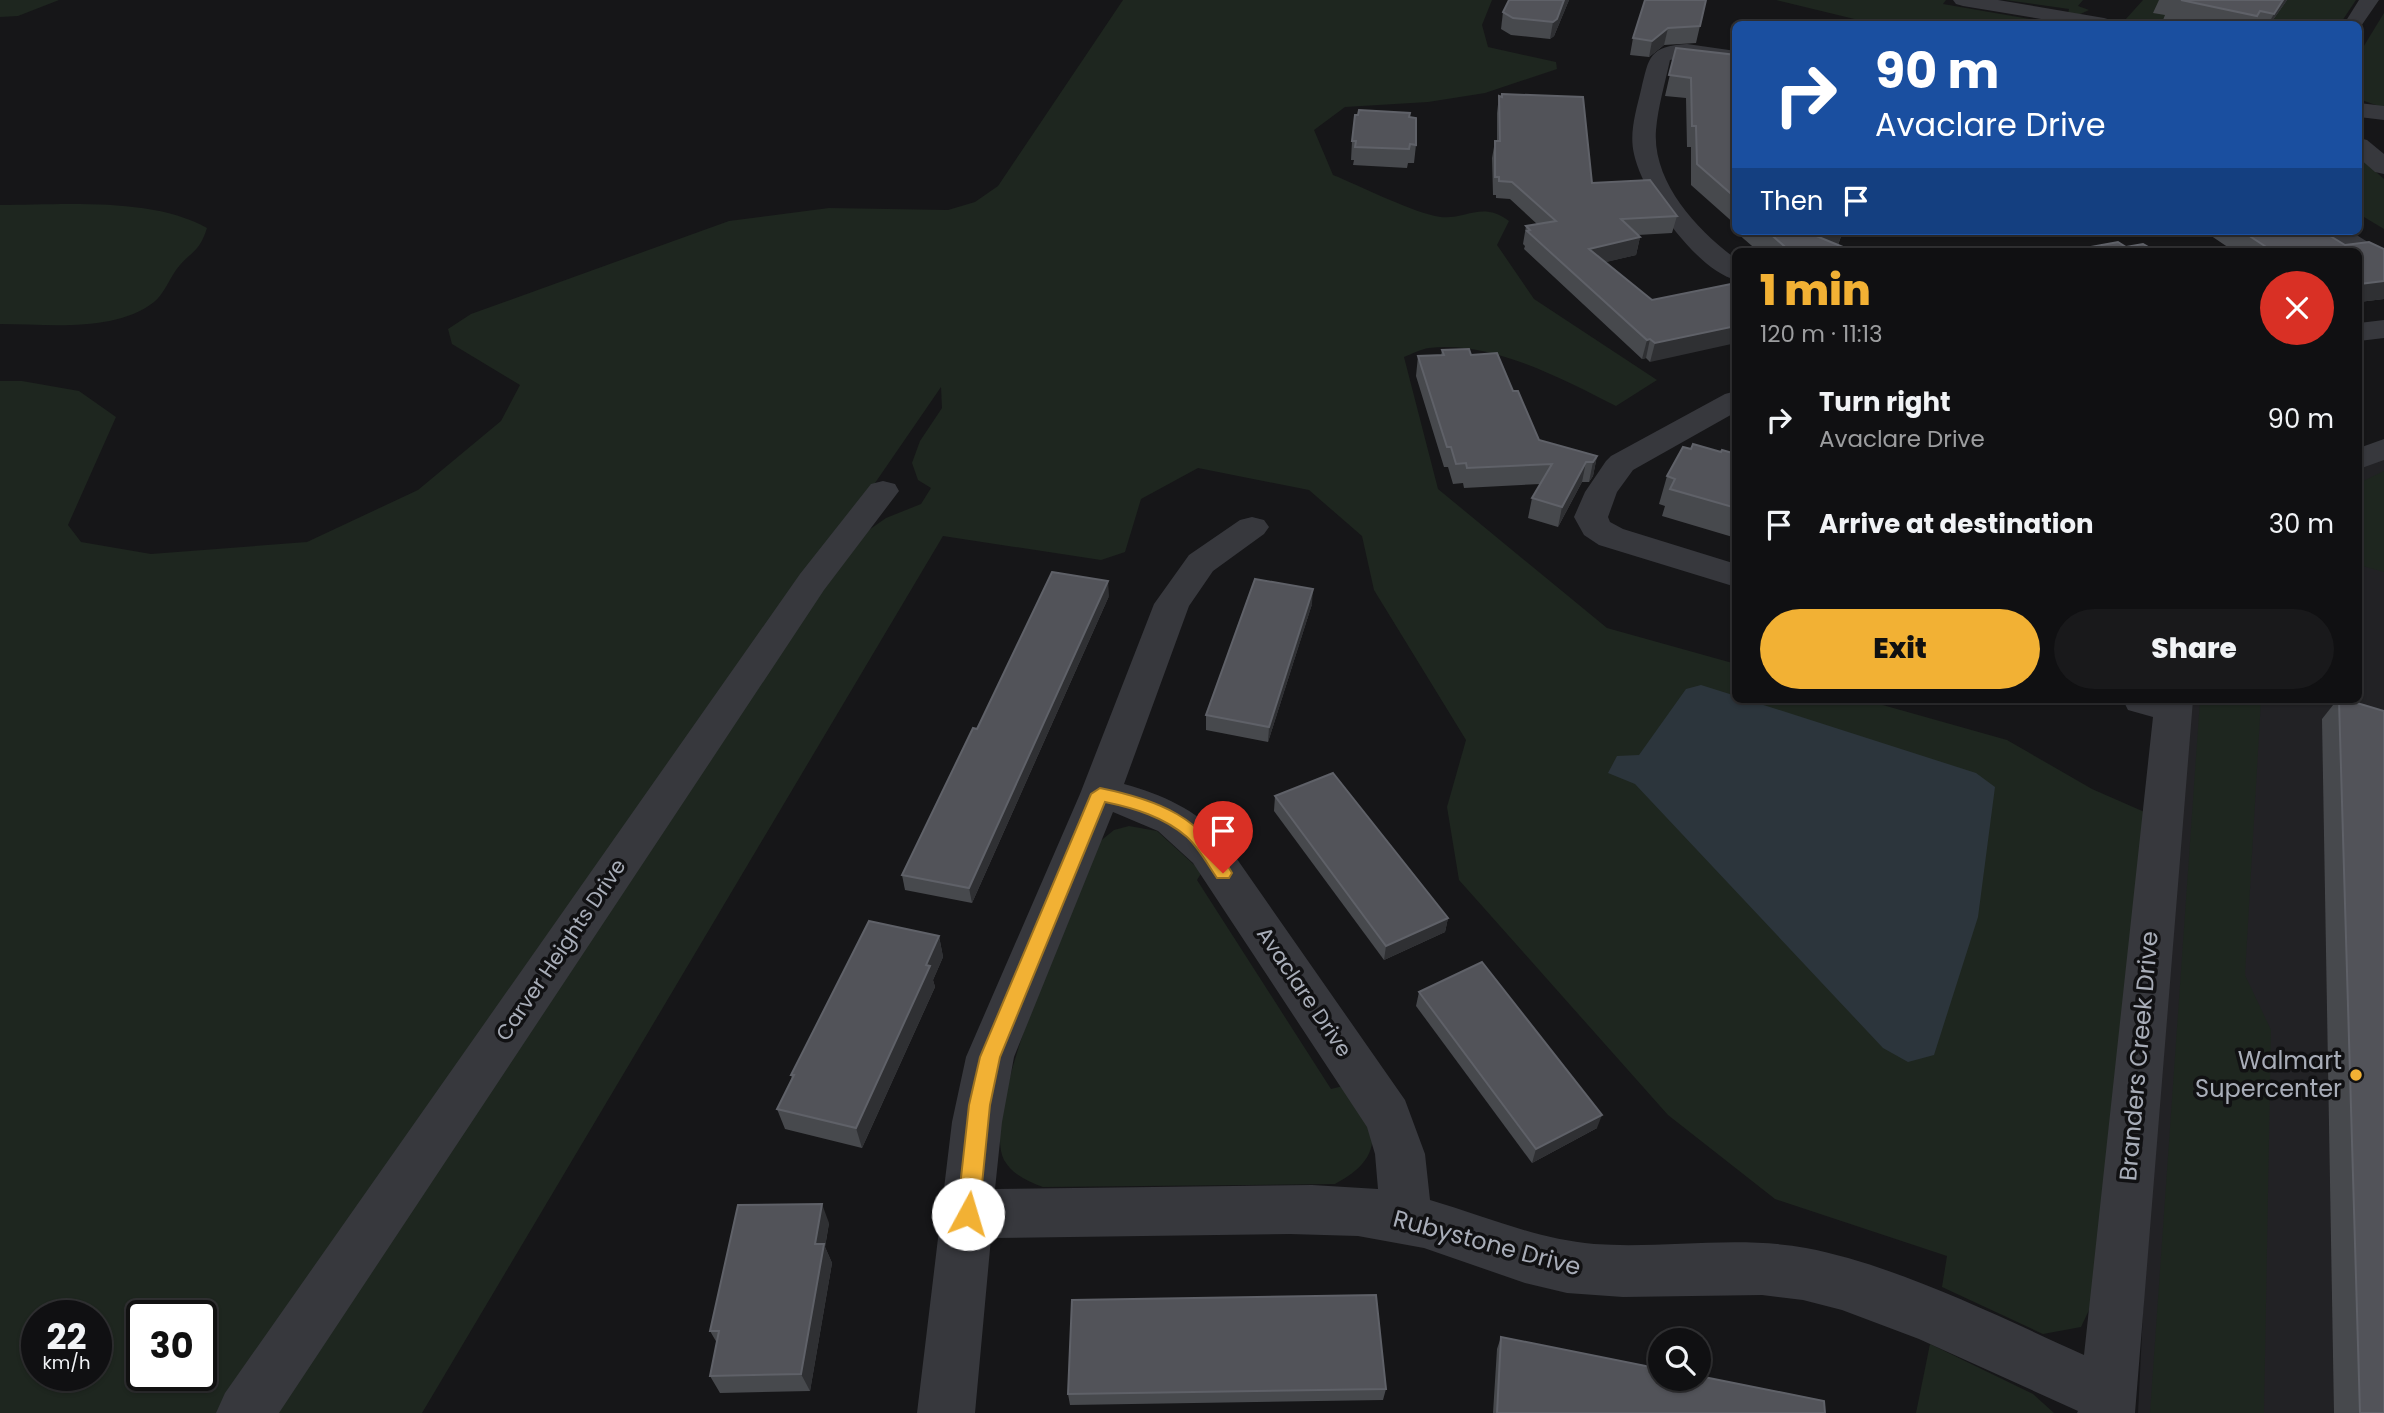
<!DOCTYPE html>
<meta charset="utf-8">
<style>
:root{--surface:#101012;--page:#19191b;--text:#f1f3f6;--muted:#9c9d9f;--line:#303032;--accent:#f2b134}
body{margin:0;font-family:Poppins,sans-serif;background:var(--page);color:var(--text);height:100vh;display:flex;flex-direction:column;font-size:26px;white-space:nowrap}
*{box-sizing:border-box;margin:0}
p{font-size:23px;color:var(--muted)}
.icon{flex:none;width:38px;height:38px;fill:none;stroke:currentColor;stroke-width:2;stroke-linecap:round;stroke-linejoin:round}
.map{position:relative;flex:1;overflow:hidden}
.drawer{position:absolute;left:1732px;top:248px;width:630px;height:455px;display:flex;flex-direction:column;background:var(--surface);border-radius:10px;box-shadow:0 2px 5px #0004,0 0 0 2px var(--line)}
.drawer>*{flex:none}
.top-card{position:absolute;left:1732px;top:21px;width:630px;height:214px;border-radius:10px;box-shadow:0 2px 5px #0004,0 0 0 2px var(--line);background:#1a4fa0;color:#fff;overflow:hidden}
.controls{position:absolute;left:1648px;top:1328px;display:grid;gap:14px}
.controls a{display:grid;place-items:center;width:63px;height:63px;border-radius:50%;background:var(--surface);box-shadow:0 2px 5px #0004,0 0 0 2px var(--line);font-size:35px}
.speed{position:absolute;left:21px;top:1300px;display:flex;gap:14px;font-size:35px;font-weight:700;text-align:center}
.speed>*{display:grid;place-content:center;width:91px;height:91px;border-radius:50%;background:var(--surface);box-shadow:0 2px 5px #0004,0 0 0 2px var(--line);line-height:1}
.speed small{font-size:18px;font-weight:400}
.speed .limit{border:4px solid #111;border-radius:10px;background:#fff;color:#111}
.pin{position:absolute;display:grid;place-items:center;width:60px;height:60px;color:#fff;margin:-72px -30px;border-radius:50% 50% 50% 0;rotate:-45deg;box-shadow:0 0 7px #0007}
.pin .icon{rotate:45deg}
.me{position:absolute;width:77px;margin:-38px;rotate:6deg;stroke-linejoin:round;filter:drop-shadow(0 0 5px #0008)}
.turn{display:flex;align-items:center;gap:24px;height:147px;padding:0 28px;font-size:32px}
.turn .icon{width:91px;height:91px;stroke-width:2.5}
.turn b{display:block;font-size:49px;line-height:60px}
.then{display:flex;align-items:center;height:66px;padding:0 28px;background:#0003;gap:14px;font-size:26px}
.round{display:grid;place-items:center;flex:none;width:74px;height:74px;border-radius:37px;background:var(--page)}
.headline{display:flex;align-items:center;justify-content:space-between;height:119px;padding:0 28px}
h1{font-size:42px;font-weight:800;line-height:52px;color:var(--accent)}
.action{display:flex;gap:14px;margin-top:auto;padding:14px 28px}
.action a{flex:1;height:80px;border-radius:42px;background:var(--accent);color:#111;font-size:28px;font-weight:800;line-height:80px;text-align:center}
.action a+a{background:var(--page);color:var(--text)}
ul{padding:0;list-style:none}
li{display:flex;align-items:center;gap:21px;height:105px;padding:0 28px}
li div{flex:1}
li b{display:block;font-size:26px}
li em{font-style:normal}
.map>svg:first-child{display:block}
.built{fill:#222225}
.green{fill:#1e261f;fill-rule:evenodd}
.water{fill:#2c353c}
.lines{fill:none;stroke-linecap:round;stroke-linejoin:round}
.minor{fill:#37383d;fill-rule:evenodd}
.wall{fill:#47494d}
.shaded-wall{fill:#2f3033}
.building{fill:#525359;stroke:#5f6168;stroke-width:2}
.route{fill:#f2b134;stroke:#9d7322;stroke-width:2}
.poi-dot{fill:#f2b134;stroke:#111113;stroke-width:2.5}
.labels{text-anchor:middle;stroke-width:7;stroke-linejoin:round;paint-order:stroke}
.street-label{font-size:21px;fill:#a8adb8;stroke:#111113}
.near-street-label{font-size:24px;fill:#a8adb8;stroke:#111113}
.near-poi-label{font-size:24px;fill:#a8adb8;stroke:#111113;text-anchor:end}
</style>
<div class="map">
<svg width="2384" height="1413" viewBox="0 0 2384 1413">
<rect width="100%" height="100%" fill="#161618"/>
<polygon class="built" points="2384,449 2384,1413 2138,1413 2173,709 2175,700 2359,700 2359,459"/>
<g class="green">
<polygon points="0,0 59,0 18,16 0,17"/>
<path d="M1123,0H1492L1482,25L1488,47L1556,62L1557,69L1485,93L1428,102L1345,107L1314,130L1333,175C1363,187 1405,209 1435,216C1463,223 1480,199 1509,221L1497,245L1534,299L1657,380L1616,406C1562,379 1491,340 1429,348C1421,349 1412,354 1404,357L1438,489L1607,628L1736,664V700H1865L2007,740L2092,789L2149,814L2098,1291L2081,1327L2043,1334L1942,1287L1947,1256L1775,1199L1668,1115L1459,880L1447,807L1466,740L1374,590L1362,536L1309,490L1198,468L1141,499L1125,552L1101,560L943,536L422,1413H276L856,539L886,518L921,504L931,488L918,480L912,463L920,441L942,408L941,387L236,1413H0V381H22L79,391L116,417L68,525L81,542L151,554L307,542L418,490L501,421L520,385L452,344L448,329L471,314L729,221L829,208L948,210L975,202L998,186ZM37,1316H96V1376H37ZM142,1316H201V1376H142Z"/>
<polygon points="1776,0 1946,0 1943,4 2059,24 1875,24"/>
<polygon points="2005,0 2083,0 2078,6 2089,10 2078,15 2068,13 2069,9"/>
<path d="M2143,0H2356L2340,24H2146C2132,22 2121,28 2109,19L2125,20Z"/>
<polygon points="2384,13 2384,108 2359,99 2359,54"/>
<polygon points="2359,157 2384,179 2384,229 2359,214"/>
<path d="M0,205C63,205 152,197 207,228C199,254 190,251 176,270C169,280 163,295 154,302C114,333 48,324 0,324Z"/>
<polygon points="2384,471 2384,572 2359,565 2359,483"/>
<polygon points="2200,700 2261,700 2245,975 2271,1030 2264,1413 2150,1413"/>
<path d="M1129,826L1157,831L1202,872L1197,880L1331,1089L1343,1086C1351,1097 1368,1114 1371,1128C1378,1156 1356,1173 1335,1184L1043,1187C1027,1181 1013,1175 1004,1160C979,1111 1076,899 1098,843L1114,830Z"/>
<polygon points="1930,1344 2033,1394 2054,1413 1916,1413"/>
</g>
<polygon class="water" points="1701,685 1736,696 1736,700 1748,700 1976,773 1995,787 1978,917 1934,1055 1908,1062 1883,1048 1635,784 1608,773 1617,756 1639,755 1686,689"/>
<g class="lines">
<g class="minor">
<polygon points="1953,0 1998,0 2104,18 2111,20 2114,24 2071,24 1963,6 1956,4"/>
<polygon points="2359,0 2379,0 2359,29 2359,24 2344,24"/>
<path d="M1687,44L1736,51V63L1687,57L1670,60C1665,83 1658,107 1656,130C1652,182 1697,230 1736,259V280C1696,270 1642,193 1634,154C1629,133 1636,111 1641,90C1649,57 1649,46 1687,44Z"/>
<polygon points="2359,103 2384,106 2384,120 2359,117"/>
<polygon points="2359,138 2367,140 2384,154 2384,174 2375,172 2359,158"/>
<path d="M2319,231H2350L2384,252V271L2359,259V252C2345,252 2327,243 2319,231Z"/>
<polygon points="2384,320 2384,338 2359,341 2359,323"/>
<polygon points="1736,391 1736,412 1633,470 1617,492 1608,517 1610,522 1623,529 1736,564 1736,587 1599,545 1584,535 1574,517 1585,492 1606,461 1611,456 1725,394"/>
<polygon points="2384,439 2384,460 2359,469 2359,448"/>
<polygon points="883,481 895,484 899,491 824,590 279,1413 216,1413 225,1393 800,574 871,484"/>
<path d="M1252,517L1264,520L1269,527L1264,534L1213,571L1189,606L1124,784C1163,795 1195,809 1223,839L1405,1100L1425,1154L1430,1200C1485,1216 1536,1239 1594,1244C1664,1249 1736,1235 1806,1248C1896,1265 2000,1317 2084,1355L2153,717L2128,710L2123,700H2193L2135,1413H2077L2078,1411L1919,1339L1842,1310L1803,1300L1762,1295L1623,1297L1567,1293L1525,1283L1424,1248L1358,1236L1290,1234L991,1238L975,1413H917L952,1122L966,1057L1080,794L1154,604L1189,555L1240,520ZM1113,812L1158,831L1193,863L1367,1127L1375,1154L1378,1189L1312,1185L995,1189L1002,1122L1014,1057Z"/>
</g>
</g>
<g class="wall">
<polygon points="1509,0 1569,0 1554,36 1550,39 1511,35 1501,29 1503,12"/>
<polygon points="1706,0 1696,43 1664,45 1649,57 1630,55 1633,38"/>
<polygon points="2159,0 2287,0 2270,24 2184,24 2163,20 2165,15 2153,13"/>
<polygon points="1676,48 1736,55 1736,225 1691,185 1691,147 1687,147 1686,98 1665,96"/>
<polygon points="1502,94 1592,183 1677,216 1672,233 1638,235 1640,237 1636,255 1605,262 1652,300 1736,283 1650,362 1646,358 1642,359 1524,249 1525,246 1523,244 1526,226 1537,224 1510,199 1496,198 1496,195 1493,195 1492,158 1495,141 1497,141 1497,113 1499,96 1502,97"/>
<polygon points="1409,117 1416,145 1414,163 1408,163 1407,168 1353,165 1354,160 1351,160 1352,141"/>
<polygon points="1738,231 1843,231 1838,245 1855,252 1759,252 1737,233"/>
<polygon points="2204,231 2322,231 2345,245 2384,249 2384,299 2359,302 2359,252 2235,252"/>
<polygon points="1442,350 1471,355 1513,391 1539,440 1597,456 1593,476 1589,482 1582,482 1558,527 1528,518 1532,498 1540,484 1464,488 1463,483 1453,484 1448,467 1444,467 1416,376 1418,356 1441,356"/>
<polygon points="1691,449 1736,454 1736,538 1662,516 1665,506 1659,504 1667,476"/>
<polygon points="1109,596 972,903 905,890 902,875"/>
<polygon points="1312,604 1268,742 1206,730 1206,715"/>
<polygon points="2337,700 2347,700 2384,1413 2334,1413 2322,719"/>
<polygon points="1275,796 1448,918 1445,932 1384,960 1274,811"/>
<polygon points="939,936 943,957 933,980 935,987 862,1148 785,1129 777,1109 792,1079 791,1075"/>
<polygon points="1419,992 1597,1128 1532,1163 1416,1006"/>
<polygon points="829,1223 825,1247 832,1263 810,1391 720,1393 710,1376 717,1343 710,1331"/>
<polygon points="1501,1337 1825,1413 1493,1413 1497,1349"/>
<polygon points="1386,1389 1383,1400 1070,1405 1068,1394"/>
</g>
<g class="shaded-wall">
<polygon points="1564,0 1569,0 1554,36 1550,39 1553,22"/>
<polygon points="2283,0 2287,0 2270,24 2268,24 2274,14"/>
<polygon points="1668,28 1664,45 1649,57 1652,41"/>
<polygon points="1824,231 1843,231 1836,250 1809,233"/>
<polygon points="1640,237 1636,255 1586,267 1589,249"/>
<polygon points="2384,281 2384,299 2359,302 2359,284"/>
<polygon points="1736,326 1736,343 1650,362 1655,343"/>
<polygon points="1650,339 1646,358 1642,359 1647,340"/>
<polygon points="1597,456 1593,476 1589,482 1593,462"/>
<polygon points="1586,462 1582,482 1558,527 1562,507"/>
<polygon points="1108,581 1109,596 972,903 969,888"/>
<polygon points="1313,589 1312,604 1268,742 1269,727"/>
<polygon points="1448,918 1445,932 1384,960 1386,946"/>
<polygon points="939,936 943,957 933,980 935,987 862,1148 856,1128"/>
<polygon points="1602,1115 1597,1128 1532,1163 1536,1149"/>
<polygon points="822,1204 829,1223 825,1247 832,1263 810,1391 801,1374 815,1244"/>
</g>
<g class="building">
<polygon points="1509,0 1564,0 1557,19 1553,22 1513,18 1503,12"/>
<polygon points="1645,0 1706,0 1700,26 1668,28 1652,41 1633,38"/>
<polygon points="2181,0 2283,0 2274,14 2260,11 2257,16"/>
<polygon points="1676,48 1736,55 1736,198 1697,164 1696,126 1692,126 1691,78 1669,75"/>
<polygon points="1502,94 1583,97 1592,183 1650,180 1677,216 1621,219 1640,237 1589,249 1652,300 1736,283 1736,326 1655,343 1650,339 1647,340 1527,231 1530,230 1526,226 1556,221 1512,182 1499,181 1499,177 1495,177 1495,141 1500,141 1499,96 1502,97"/>
<polygon points="1359,110 1410,113 1409,117 1416,118 1416,145 1410,144 1409,149 1355,147 1356,141 1352,141 1355,115 1358,115"/>
<polygon points="1767,231 1824,231 1809,233 1855,252 1791,252"/>
<polygon points="2242,231 2322,231 2345,245 2369,242 2384,249 2384,281 2359,284 2359,252 2274,252"/>
<polygon points="2118,242 2126,247 2143,244 2157,252 2071,252 2069,251"/>
<polygon points="1469,349 1471,355 1497,353 1513,391 1518,391 1539,440 1597,456 1593,462 1586,462 1562,507 1532,498 1552,464 1467,468 1466,463 1456,464 1451,447 1447,447 1418,356 1444,355 1442,350"/>
<polygon points="1693,444 1721,452 1722,450 1736,454 1736,508 1670,489 1675,479 1667,476 1683,447 1691,449"/>
<polygon points="1052,572 1108,581 969,888 902,875 973,728 977,729"/>
<polygon points="1255,579 1313,589 1269,727 1206,715"/>
<polygon points="2339,700 2347,700 2384,711 2384,1413 2360,1413"/>
<polygon points="1333,773 1448,918 1386,946 1275,796"/>
<polygon points="869,921 939,936 926,965 930,966 856,1128 777,1109 794,1075 791,1075"/>
<polygon points="1482,962 1602,1115 1536,1149 1419,992"/>
<polygon points="822,1204 815,1244 824,1244 801,1374 710,1376 719,1331 710,1331 738,1205"/>
<polygon points="1376,1295 1386,1389 1068,1394 1072,1300"/>
<polygon points="1501,1337 1661,1369 1661,1379 1699,1379 1699,1376 1824,1401 1825,1413 1497,1413"/>
</g>
<path class="route" d="M1100,788C1159,800 1202,817 1232,873L1229,878H1217C1208,865 1199,848 1187,837C1164,817 1134,808 1105,802L1000,1057L990,1105L979,1214L976,1221L968,1224L961,1221L957,1214L969,1105L980,1057L1091,794Z"/>
<circle class="poi-dot" cx="2356" cy="1075" r="7"/>
<g class="labels">
<g class="street-label">
<text transform="translate(561 950) rotate(-56)" y="7">Carver Heights Drive</text>
<text transform="translate(1304 992) rotate(56)" y="7">Avaclare Drive</text>
</g>
<g class="near-street-label">
<text transform="translate(2139 1056) rotate(-85)" y="8">Branders Creek Drive</text>
<text transform="translate(1487 1243) rotate(15)" y="8">Rubystone Drive</text>
</g>
<g class="near-poi-label">
<text x="2342" y="1069">Walmart<tspan x="2342" dy="28">Supercenter</tspan></text>
</g>
</g>
</svg>
<div class="controls">
<a><svg class="icon" aria-label="search" viewBox="0 0 24 24"><circle cx="10" cy="10" r="6"/><path d="M15 15l6 6"/></svg></a>
</div>
<div class="speed"><div>22<small>km/h</small></div><div class="limit">30</div></div>
<div class="pin" style="left:1223px;top:873px;background:#d93025"><svg class="icon" aria-label="arrive" viewBox="0 0 24 24"><path d="M6 21V4h12l-3 4 3 4H6"/></svg></div>
<svg class="me" style="left:968px;top:1214px" viewBox="-20 -20 40 40"><circle r="19" fill="#fff"/><path d="M0-13L10 11 0 6-10 11z" fill="#f2b134"/></svg>
<div class="top-card">
<div class="turn"><svg class="icon" aria-label="right" viewBox="0 0 24 24"><path d="M7 20v-9h11M14 6l5 5-5 5"/></svg><div><b>90 m</b>Avaclare Drive</div></div>
<div class="then">Then<svg class="icon" aria-label="arrive" viewBox="0 0 24 24"><path d="M6 21V4h12l-3 4 3 4H6"/></svg></div>
</div>
<section class="drawer">
<div class="headline"><div><h1>1 min</h1><p>120 m · 11:13</p></div><a class="round" style="background:#d93025;color:#fff"><svg class="icon" aria-label="close" viewBox="0 0 24 24"><path d="M6 6l12 12M18 6L6 18"/></svg></a></div>
<ul>
<li><svg class="icon" aria-label="right" viewBox="0 0 24 24"><path d="M7 20v-9h11M14 6l5 5-5 5"/></svg><div><b>Turn right</b><p>Avaclare Drive</p></div><em>90 m</em></li>
<li><svg class="icon" aria-label="arrive" viewBox="0 0 24 24"><path d="M6 21V4h12l-3 4 3 4H6"/></svg><div><b>Arrive at destination</b></div><em>30 m</em></li>
</ul>
<div class="action"><a>Exit</a><a>Share</a></div>
</section>
</div>
